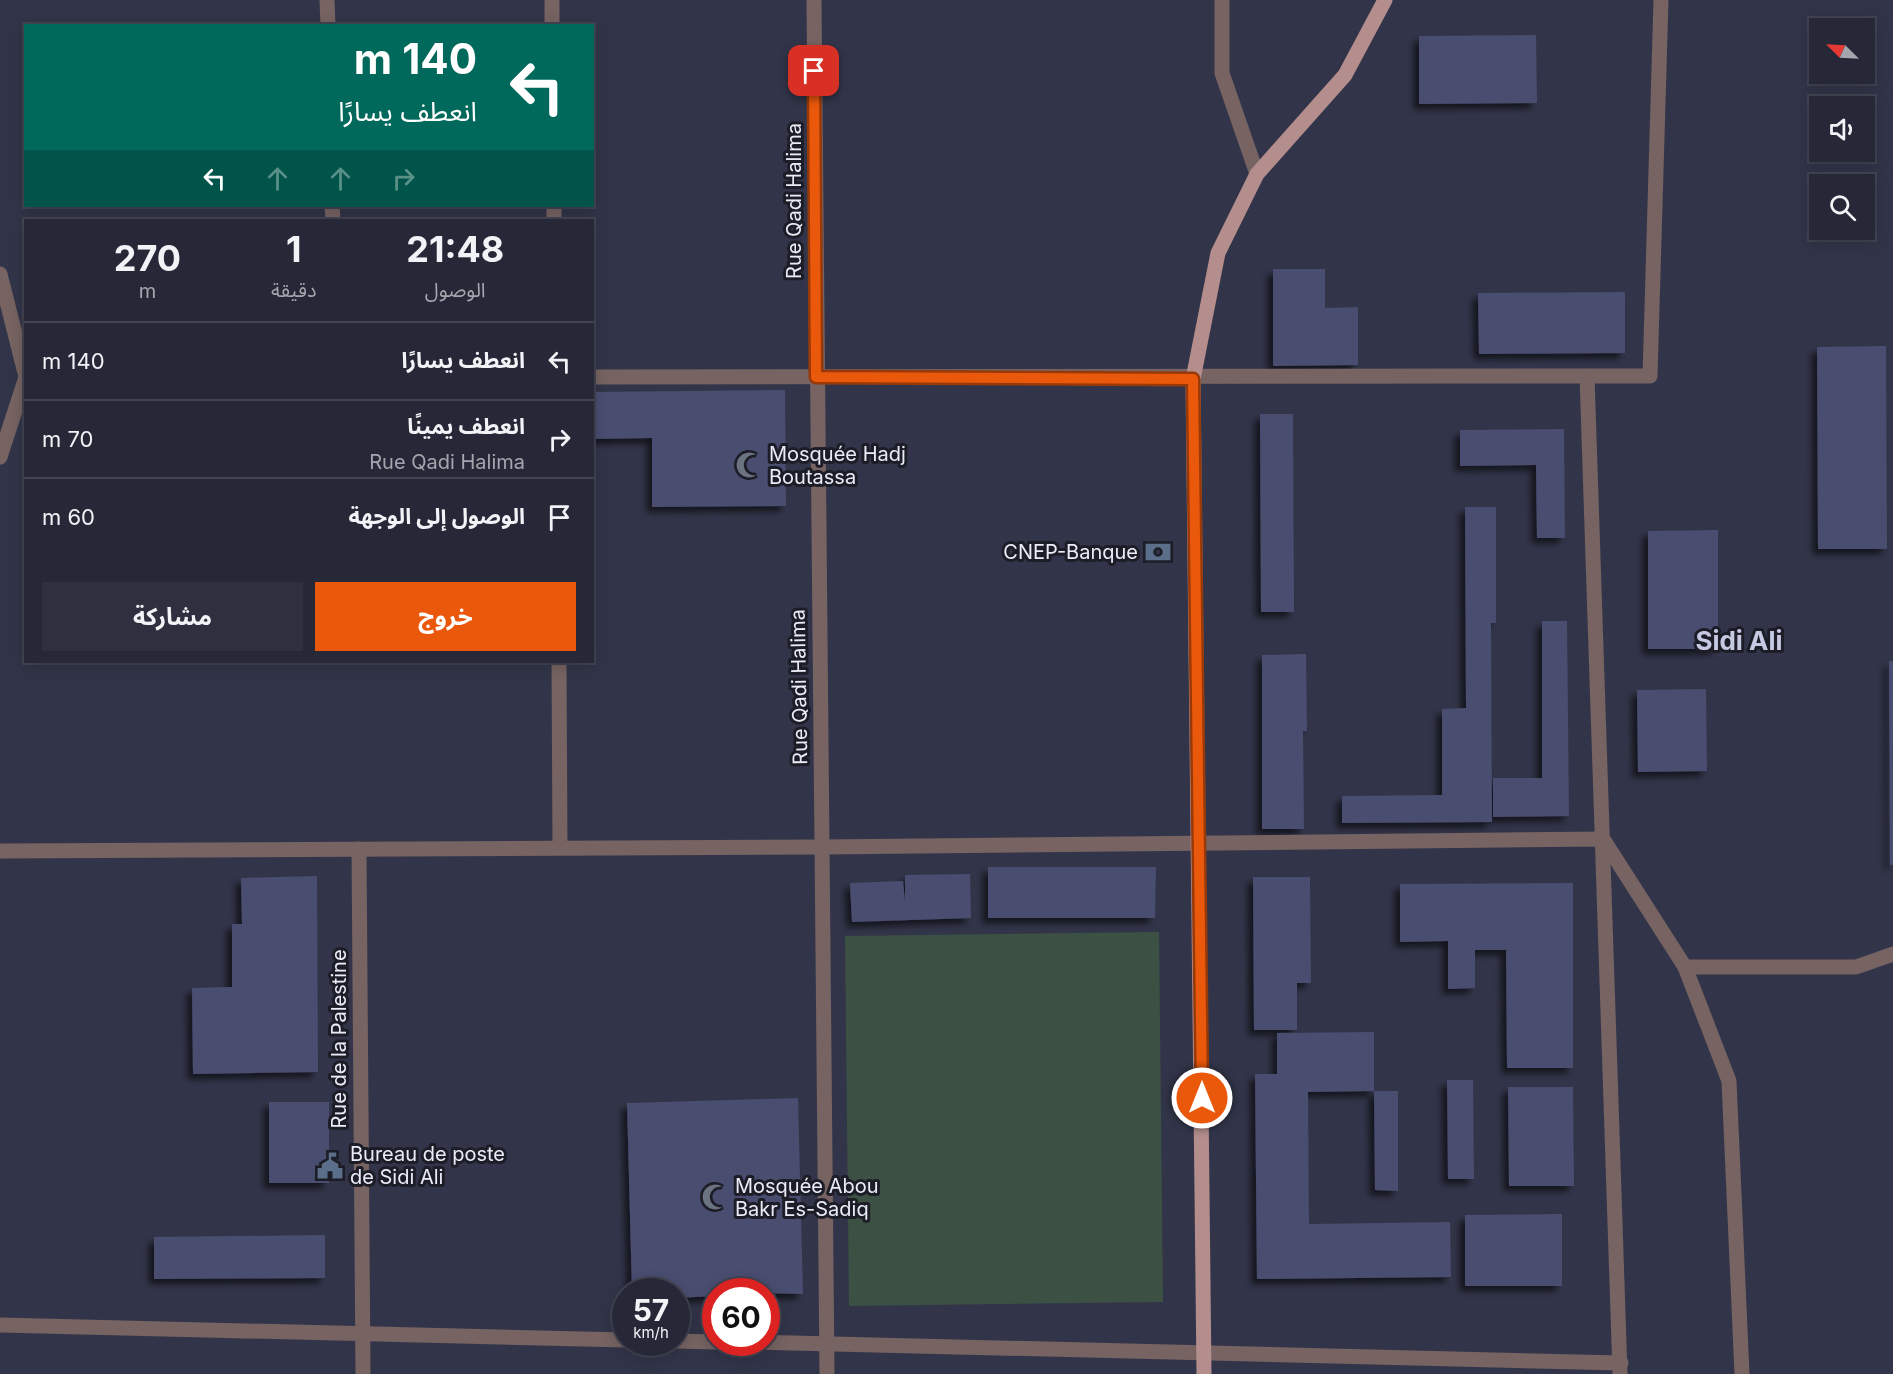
<!DOCTYPE html>
<html lang="ar">
<meta charset="utf-8">
<style>
:root{--surface:#262837;--page:#2e303f;--text:#f1f3f6;--muted:#a4a6ad;--line:#424452;--accent:#ea580c}
body{margin:0;font-family:Inter,"Noto Sans Arabic",sans-serif;background:var(--page);color:var(--text);direction:rtl;height:100vh;display:flex;flex-direction:column;font-size:22px;white-space:nowrap}
*{box-sizing:border-box;margin:0}
p{font-size:20px;color:var(--muted)}
.icon{flex:none;width:33px;height:33px;fill:none;stroke:currentColor;stroke-width:2;stroke-linecap:round;stroke-linejoin:round}
.map{position:relative;flex:1;overflow:hidden;direction:ltr}
.sheet{position:absolute;left:24px;top:219px;width:570px;height:444px;display:flex;flex-direction:column;background:var(--surface);border-radius:0px;box-shadow:0 3px 15px #0003,0 0 0 2px var(--line);direction:rtl}
.sheet>*{flex:none}
.hud{position:absolute;left:24px;top:24px;width:570px;height:183px;border-radius:0px;box-shadow:0 3px 15px #0003,0 0 0 2px var(--line);direction:rtl;background:#00695c;color:#fff;overflow:hidden}
.needle{width:39px;rotate:294deg}
.fabs{position:absolute;left:1809px;top:18px;display:grid;gap:12px}
.fabs a{display:grid;place-items:center;width:66px;height:66px;border-radius:0px;background:var(--surface);box-shadow:0 3px 15px #0003,0 0 0 2px var(--line);font-size:30px}
.speed{position:absolute;left:612px;top:1278px;display:flex;gap:12px;font-size:30px;font-weight:700;text-align:center}
.speed>*{display:grid;place-content:center;width:78px;height:78px;border-radius:50%;background:var(--surface);box-shadow:0 3px 15px #0003,0 0 0 2px var(--line);line-height:1}
.speed small{font-size:15px;font-weight:400}
.speed .limit{border:9px solid #d22;background:#fff;color:#111}
.pin{position:absolute;display:grid;place-items:center;width:51px;height:51px;color:#fff;margin:-26px;border-radius:12px;box-shadow:0 3px 9px #0006}
.me{position:absolute;width:66px;margin:-33px;rotate:0deg;stroke-linejoin:round;filter:drop-shadow(0 0 4px #0008)}
.turn{display:flex;align-items:center;gap:21px;height:126px;padding:0 18px;font-size:27px}
.turn .icon{width:78px;height:78px;stroke-width:2.5}
.turn b{display:block;font-size:42px;line-height:51px}
.lanes{display:flex;align-items:center;height:57px;padding:0 18px;background:#0003;justify-content:center;gap:30px;direction:ltr}
.lanes .off{opacity:.35}
.eta{display:flex;justify-content:space-evenly;align-items:center;height:102px;text-align:center}
.eta b{font-size:36px;font-weight:700;line-height:42px}
.action{display:flex;gap:12px;margin-top:auto;padding:12px 18px}
.action a{flex:1;height:69px;border-radius:0px;background:var(--accent);color:#fff;font-size:24px;font-weight:700;line-height:69px;text-align:center}
.action a+a{background:var(--page);color:var(--text)}
ul{padding:0;list-style:none}
li{display:flex;align-items:center;gap:18px;height:78px;padding:0 18px;border-top:2px solid var(--line)}
li div{flex:1}
li b{display:block;font-size:22px}
li em{font-style:normal}
.map>svg:first-child{display:block}
.green{fill:#3c5143}
.building{fill:#494d6f;filter:url(#shadow)}
.lines{fill:none;stroke-linecap:round;stroke-linejoin:round}
.minor{stroke:#766362;stroke-width:15}
.major{stroke:#b48d8d;stroke-width:15}
.route-casing{stroke:#983908;stroke-width:15}
.route{stroke:#ea580c;stroke-width:10}
.labels{text-anchor:middle;stroke-width:6;stroke-linejoin:round;paint-order:stroke}
.street-label{font-size:20px;fill:#e9ebf8;stroke:#1c1d26}
.poi-label{font-size:20px;fill:#e9ebf8;stroke:#1c1d26;text-anchor:start}
.district-label{font-size:26px;font-weight:bold;fill:#c5c9e2;stroke:#1c1d26}
</style>
<div class="map">
<svg width="1893" height="1374" viewBox="0 0 1893 1374">
<defs>
<filter id="shadow"><feDropShadow dx="-5.5" dy="5.5" stdDeviation="3" flood-color="#0009"/></filter>
</defs>
<rect width="100%" height="100%" fill="#323549"/>
<polygon class="green" points="1159,932 1163,1302 849,1306 845,936"/>
<g class="building">
<polygon points="1536,35 1537,103 1419,104 1419,36"/>
<polygon points="1273,269 1325,269 1325,308 1358,307 1358,365 1273,366"/>
<polygon points="1625,292 1625,353 1479,354 1478,293"/>
<polygon points="1886,346 1887,549 1818,549 1817,347"/>
<polygon points="785,390 786,506 652,507 652,438 592,439 592,392"/>
<polygon points="1260,414 1293,414 1294,612 1261,612"/>
<polygon points="1564,429 1565,538 1537,538 1536,465 1460,466 1460,430"/>
<polygon points="1465,507 1496,507 1496,623 1491,623 1492,822 1342,823 1342,796 1442,795 1442,709 1466,708"/>
<polygon points="1718,530 1718,649 1648,649 1648,531"/>
<polygon points="1542,621 1567,621 1569,816 1493,817 1493,778 1542,778"/>
<polygon points="1306,654 1307,731 1303,731 1304,829 1262,829 1262,655"/>
<polygon points="1889,661 1893,661 1893,865 1890,865"/>
<polygon points="1706,689 1707,771 1638,772 1637,690"/>
<polygon points="988,867 1156,867 1155,918 988,918"/>
<polygon points="970,874 971,918 852,922 850,883 903,881 905,902 905,875"/>
<polygon points="317,876 318,1072 193,1074 192,988 232,987 232,924 242,924 241,878"/>
<polygon points="1253,877 1310,877 1311,983 1297,983 1297,1030 1254,1030"/>
<polygon points="1573,883 1573,1068 1507,1068 1506,950 1475,950 1475,988 1448,989 1448,941 1400,942 1400,884"/>
<polygon points="1374,1032 1374,1091 1308,1092 1309,1224 1450,1222 1451,1277 1257,1279 1255,1074 1277,1074 1277,1033"/>
<polygon points="1447,1080 1473,1080 1474,1179 1448,1179"/>
<polygon points="1508,1087 1573,1087 1574,1186 1509,1186"/>
<polygon points="1374,1091 1398,1091 1398,1191 1375,1190"/>
<polygon points="798,1098 803,1294 716,1292 716,1296 676,1298 676,1292 632,1292 627,1103"/>
<rect x="269" y="1102" width="60" height="81"/>
<polygon points="1562,1214 1562,1286 1465,1286 1465,1215"/>
<polygon points="325,1235 325,1278 154,1279 154,1237"/>
</g>
<g class="lines">
<g class="minor">
<polyline points="327,0 328,26"/>
<polyline points="552,0 552,26"/>
<polyline points="814,0 827,1374"/>
<polyline points="1222,0 1222,73 1257,174"/>
<polyline points="332,206 333,220"/>
<polyline points="554,206 554,220"/>
<polyline points="0,274 26,377"/>
<polyline points="1587,376 1620,1374"/>
<polyline points="592,377 1650,376 1661,0"/>
<polyline points="0,457 26,377"/>
<polyline points="559,662 560,847"/>
<polyline points="359,849 363,1374"/>
<polyline points="0,851 822,847 1603,839 1685,967 1729,1081 1742,1374"/>
<polyline points="1685,967 1856,967 1893,954"/>
<polyline points="0,1325 626,1340"/>
<polyline points="676,1341 716,1342"/>
<polyline points="754,1342 1621,1363"/>
</g>
<polyline class="major" points="1204,1374 1193,379 1218,253 1257,174 1345,75 1385,0"/>
</g>
<g class="lines">
<g class="route-casing">
<polyline id="route" points="814,71 816,377 1193,379 1202,1098"/>
</g>
<use href="#route" class="route"/>
</g>
<defs>
<g id="mosque-bare" transform="scale(2.07)"><path d="M3.5-4.9A6 6 0 1 0 3.5 4.9A5 5 0 1 1 3.5-4.9Z" fill="#6b7280" stroke="#1c1d26" stroke-width="2.5" paint-order="stroke"/></g>
<g id="bank-bare" transform="scale(2.07)"><path d="M-6-4H6V4H-6ZM0-2.3a2.3 2.3 0 1 0 0 4.6a2.3 2.3 0 1 0 0-4.6Z" fill="#5c6f8a" stroke="#1c1d26" stroke-width="2.5" paint-order="stroke"/></g>
<g id="civic-bare" transform="scale(2.07)"><path d="M-.6-6.5H3V-4.5H.6V-3L4-1V1h2V6H-6V1h2V-1L-.6-3ZM-1.2 2.5V6h2.4V2.5Z" fill="#5c6f8a" stroke="#1c1d26" stroke-width="2.5" paint-order="stroke"/></g>
</defs>
<g fill-rule="evenodd">
<use href="#mosque-bare" x="749" y="465"/>
<use href="#bank-bare" x="1158" y="552"/>
<use href="#civic-bare" x="330" y="1166"/>
<use href="#mosque-bare" x="715" y="1197"/>
</g>
<g class="labels">
<g class="street-label">
<text transform="translate(794 201) rotate(-90)" y="7">Rue Qadi Halima</text>
<text transform="translate(799 687) rotate(-91)" y="7">Rue Qadi Halima</text>
<text transform="translate(339 1039) rotate(-90)" y="7">Rue de la Palestine</text>
</g>
<g class="poi-label">
<text x="769" y="461">Mosquée Hadj<tspan x="769" dy="23">Boutassa</tspan></text>
<text x="1138" y="559" text-anchor="end">CNEP-Banque</text>
<text x="350" y="1161">Bureau de poste<tspan x="350" dy="23">de Sidi Ali</tspan></text>
<text x="735" y="1193">Mosquée Abou<tspan x="735" dy="23">Bakr Es-Sadiq</tspan></text>
</g>
<g class="district-label">
<text x="1739" y="650">Sidi Ali</text>
</g>
</g>
</svg>
<div class="fabs">
<a><svg class="needle" viewBox="-14 -14 28 28"><path d="M0-13l5 13h-10z" fill="#e53935"/><path d="M0 13l5-13h-10z" fill="#a4a6ad"/></svg></a>
<a><svg class="icon" aria-label="sound" viewBox="0 0 24 24"><path d="M4 9h4l5-4v14l-5-4H4zM17 9q2 3 0 6"/></svg></a>
<a><svg class="icon" aria-label="search" viewBox="0 0 24 24"><circle cx="10" cy="10" r="6"/><path d="M15 15l6 6"/></svg></a>
</div>
<div class="speed"><div>57<small>km/h</small></div><div class="limit">60</div></div>
<div class="pin" style="left:814px;top:71px;background:#d93025"><svg class="icon" aria-label="arrive" viewBox="0 0 24 24"><path d="M6 21V4h12l-3 4 3 4H6"/></svg></div>
<svg class="me" style="left:1202px;top:1098px" viewBox="-20 -20 40 40"><circle r="17" fill="#ea580c" stroke="#fff" stroke-width="3"/><path d="M0-11L8 9 0 5-8 9z" fill="#fff"/></svg>
<div class="hud">
<div class="turn"><svg class="icon" aria-label="left" viewBox="0 0 24 24"><path d="M17 20v-9H6M10 6l-5 5 5 5"/></svg><div><b>140 m</b>انعطف يسارًا</div></div>
<div class="lanes"><svg class="icon" aria-label="left" viewBox="0 0 24 24"><path d="M17 20v-9H6M10 6l-5 5 5 5"/></svg><svg class="icon off" aria-label="ahead" viewBox="0 0 24 24"><path d="M12 20V5M6 11l6-6 6 6"/></svg><svg class="icon off" aria-label="ahead" viewBox="0 0 24 24"><path d="M12 20V5M6 11l6-6 6 6"/></svg><svg class="icon off" aria-label="right" viewBox="0 0 24 24"><path d="M7 20v-9h11M14 6l5 5-5 5"/></svg></div>
</div>
<section class="sheet">
<div class="eta">
<div><b>21:48</b><p>الوصول</p></div>
<div><b>1</b><p>دقيقة</p></div>
<div><b>270</b><p>m</p></div>
</div>
<ul>
<li><svg class="icon" aria-label="left" viewBox="0 0 24 24"><path d="M17 20v-9H6M10 6l-5 5 5 5"/></svg><div><b>انعطف يسارًا</b></div><em>140 m</em></li>
<li><svg class="icon" aria-label="right" viewBox="0 0 24 24"><path d="M7 20v-9h11M14 6l5 5-5 5"/></svg><div><b>انعطف يمينًا</b><p>Rue Qadi Halima</p></div><em>70 m</em></li>
<li><svg class="icon" aria-label="arrive" viewBox="0 0 24 24"><path d="M6 21V4h12l-3 4 3 4H6"/></svg><div><b>الوصول إلى الوجهة</b></div><em>60 m</em></li>
</ul>
<div class="action"><a>خروج</a><a>مشاركة</a></div>
</section>
</div>
